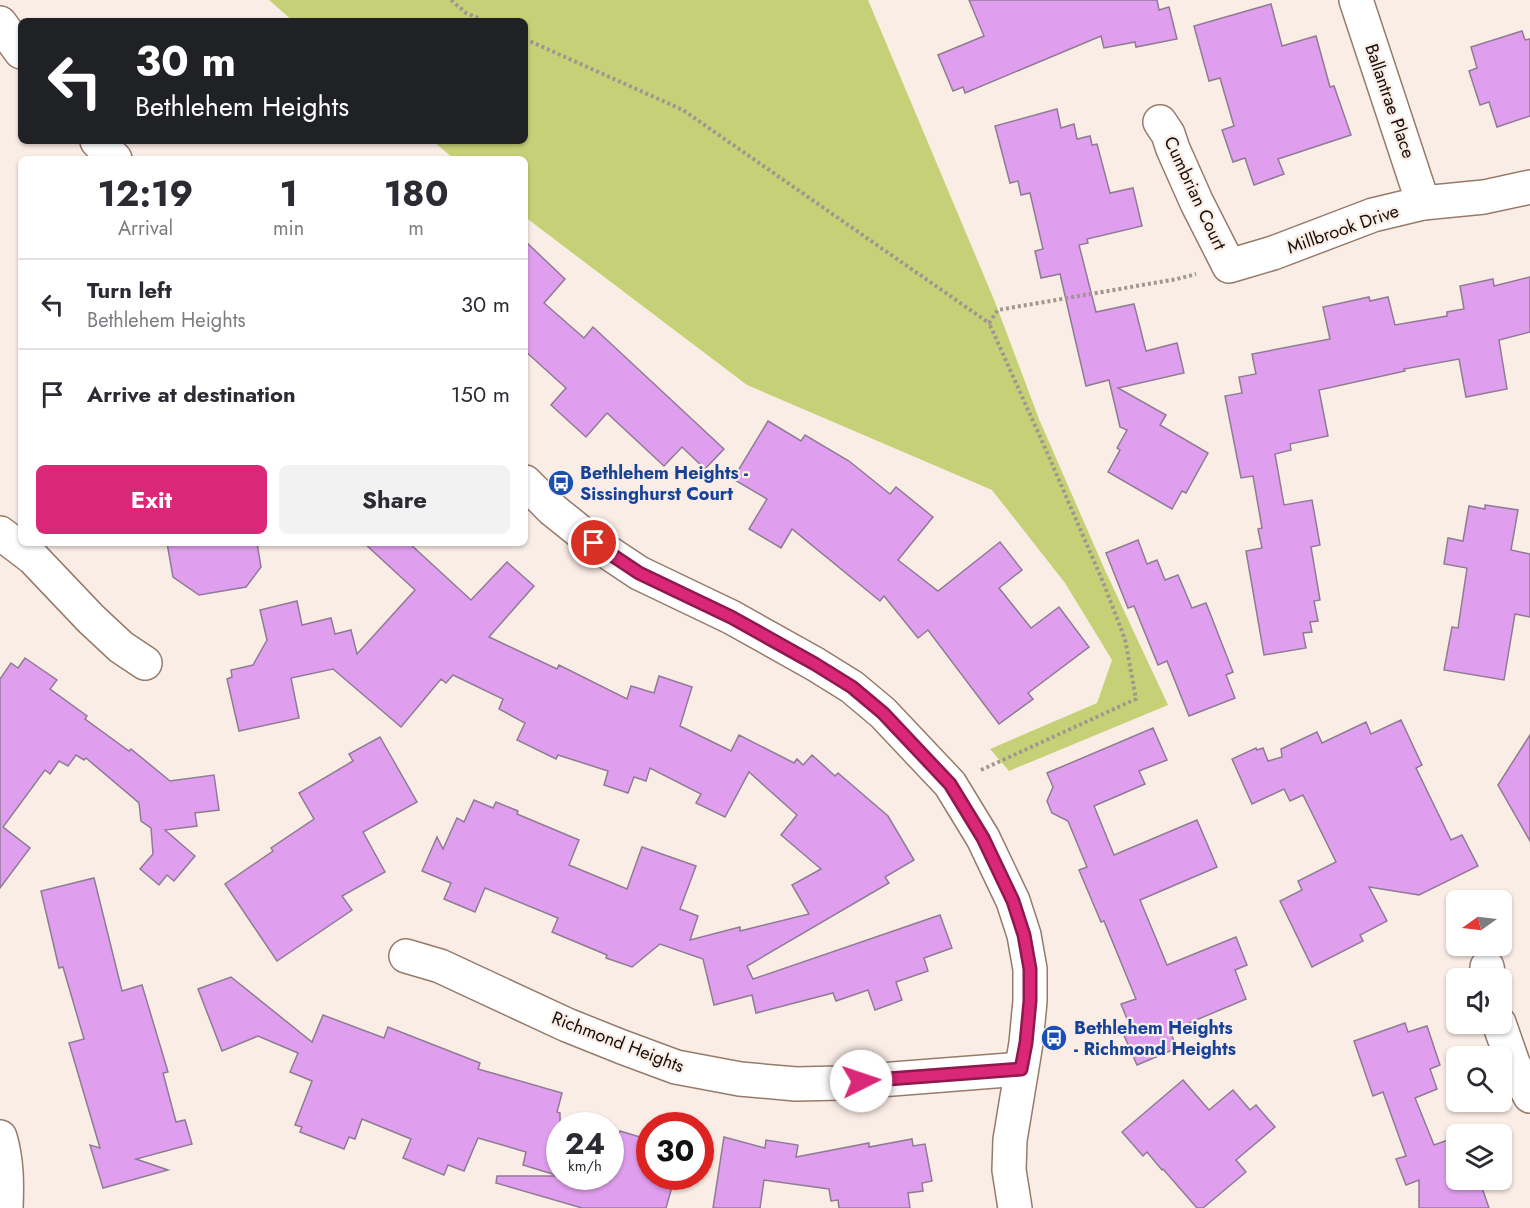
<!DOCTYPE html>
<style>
:root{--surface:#fff;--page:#f2f2f3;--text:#2b2b33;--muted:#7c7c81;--line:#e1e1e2;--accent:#db2777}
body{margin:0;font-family:Jost,sans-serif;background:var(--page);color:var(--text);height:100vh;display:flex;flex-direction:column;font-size:22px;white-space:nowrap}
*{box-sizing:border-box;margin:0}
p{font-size:20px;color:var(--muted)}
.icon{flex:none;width:33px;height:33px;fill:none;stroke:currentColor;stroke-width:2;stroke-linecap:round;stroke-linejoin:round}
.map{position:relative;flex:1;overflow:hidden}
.panel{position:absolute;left:18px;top:156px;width:510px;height:390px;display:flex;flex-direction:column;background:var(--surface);border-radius:9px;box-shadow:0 2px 4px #0004}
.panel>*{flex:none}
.top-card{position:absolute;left:18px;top:18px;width:510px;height:126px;border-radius:9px;box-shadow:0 2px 4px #0004;background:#202124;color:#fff;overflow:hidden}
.needle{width:39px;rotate:256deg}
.buttons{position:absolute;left:1446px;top:890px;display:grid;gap:12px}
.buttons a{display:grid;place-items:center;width:66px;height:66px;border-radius:9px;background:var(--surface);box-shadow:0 2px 4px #0004;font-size:30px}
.speed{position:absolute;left:546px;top:1112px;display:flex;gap:12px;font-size:30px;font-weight:700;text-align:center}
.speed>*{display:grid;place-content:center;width:78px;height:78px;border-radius:50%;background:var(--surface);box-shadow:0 2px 4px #0004;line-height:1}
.speed small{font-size:15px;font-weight:400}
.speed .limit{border:9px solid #d22;background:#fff;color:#111}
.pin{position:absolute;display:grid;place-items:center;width:51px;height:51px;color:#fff;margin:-26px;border:3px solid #fff;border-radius:50%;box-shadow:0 2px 6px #0007}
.me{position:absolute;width:66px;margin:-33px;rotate:86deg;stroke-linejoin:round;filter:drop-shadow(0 0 4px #0008)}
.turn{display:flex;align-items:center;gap:21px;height:126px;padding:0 18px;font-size:27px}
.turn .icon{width:78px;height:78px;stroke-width:2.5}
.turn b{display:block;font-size:42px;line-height:51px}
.eta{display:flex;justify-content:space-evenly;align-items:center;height:102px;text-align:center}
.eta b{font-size:36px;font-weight:700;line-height:42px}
.primary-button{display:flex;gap:12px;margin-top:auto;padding:12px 18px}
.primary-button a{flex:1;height:69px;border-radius:9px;background:var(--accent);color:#fff;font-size:24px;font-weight:700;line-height:69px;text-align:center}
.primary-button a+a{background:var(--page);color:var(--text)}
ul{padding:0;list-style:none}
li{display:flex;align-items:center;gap:18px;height:90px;padding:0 18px;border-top:2px solid var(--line)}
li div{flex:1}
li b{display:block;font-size:22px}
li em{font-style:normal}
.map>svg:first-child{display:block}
.green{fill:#c6d177}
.building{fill:#e09fee;stroke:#8f7b94;stroke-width:1.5}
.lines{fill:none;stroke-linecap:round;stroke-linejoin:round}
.minor-casing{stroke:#977b6a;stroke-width:36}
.path{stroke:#a29690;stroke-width:4;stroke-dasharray:3 3;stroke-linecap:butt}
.minor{stroke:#fff;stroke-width:33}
.route-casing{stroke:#8e194d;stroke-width:15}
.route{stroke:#db2777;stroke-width:10}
.labels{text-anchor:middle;stroke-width:4.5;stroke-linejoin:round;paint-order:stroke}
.street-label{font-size:18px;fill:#180e08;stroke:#faede6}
.transit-label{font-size:18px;font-weight:bold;fill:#164399;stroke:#faede6;text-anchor:start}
</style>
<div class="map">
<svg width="1530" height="1208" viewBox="0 0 1530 1208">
<rect width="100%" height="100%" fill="#faede6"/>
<polygon class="green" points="269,0 868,0 995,302 1039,419 1104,568 1168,705 1009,771 990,749 1097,703 1112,660 1065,583 992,490 747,385 525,217 525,159 454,159 433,141 525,141 525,21 293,21"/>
<g class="building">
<polygon points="969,0 1157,0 1159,10 1169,7 1177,39 1136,47 1135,42 1104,48 1101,36 965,93 963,87 953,91 938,55 984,36"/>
<polygon points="1271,4 1282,46 1316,36 1330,87 1334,86 1351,135 1278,159 1284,174 1254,185 1245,158 1233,162 1222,130 1234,126 1220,78 1209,81 1194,26"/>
<polygon points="1522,31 1525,40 1530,39 1530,116 1497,127 1489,102 1480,105 1469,71 1477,68 1471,47"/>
<polygon points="1057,109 1061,128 1074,124 1077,139 1090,136 1092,145 1097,144 1110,193 1133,188 1142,226 1087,239 1088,243 1079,245 1096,312 1134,304 1146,351 1177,343 1184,373 1118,388 1166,415 1160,425 1208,453 1186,493 1182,491 1172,509 1108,472 1120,450 1117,448 1127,430 1120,427 1109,380 1086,386 1060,274 1041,278 1035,251 1043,249 1030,193 1021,195 1018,181 1010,183 995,126"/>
<polygon points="525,241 565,279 544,303 584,338 593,327 724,449 705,469 682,447 664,466 607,413 586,437 551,405 566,388 525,351"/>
<polygon points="1530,277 1530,332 1499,340 1507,389 1466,397 1459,359 1404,369 1405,371 1319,390 1328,436 1290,444 1291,450 1275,454 1284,505 1312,500 1320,545 1311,547 1320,600 1314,601 1318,621 1310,622 1312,632 1303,633 1306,648 1264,655 1246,551 1262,548 1258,529 1262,528 1253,476 1241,478 1225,396 1242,393 1239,377 1256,374 1252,354 1330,339 1323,307 1369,297 1370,301 1388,297 1395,325 1447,316 1447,312 1464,309 1460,286 1493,279 1494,286"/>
<polygon points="768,421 801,441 805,435 849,461 890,494 896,487 933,517 898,560 938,591 1000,542 1022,570 999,588 1031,628 1059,607 1089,647 1028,693 1033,699 999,724 928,630 918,638 884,596 880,601 792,529 781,548 749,529 767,499 733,479"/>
<polygon points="1485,505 1518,510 1511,550 1530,554 1530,617 1515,614 1504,680 1444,670 1452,627 1458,628 1467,568 1444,564 1448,538 1463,541 1469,506 1485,509"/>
<polygon points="1138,540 1147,564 1157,560 1165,580 1178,575 1192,608 1206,603 1233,672 1226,675 1235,698 1189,716 1167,661 1158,665 1134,606 1128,608 1106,553"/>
<polygon points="167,543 257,543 261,567 246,587 199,595 173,577"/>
<polygon points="364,543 409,543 471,600 507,562 534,586 489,637 557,669 559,665 627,699 631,686 654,693 659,676 692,687 680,726 731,751 739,735 794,763 797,759 803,765 812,755 835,776 838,773 888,816 914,860 885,877 889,883 747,966 753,979 940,915 952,948 924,958 928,971 896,982 902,1000 875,1010 868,990 836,1001 833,993 756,1013 752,995 714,1005 703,959 660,944 632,967 606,958 607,955 552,932 558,918 485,888 475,912 444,899 451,883 422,871 437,837 443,849 457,818 464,822 474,800 493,808 496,802 518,811 517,814 579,840 569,865 627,889 642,847 696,866 680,909 698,916 690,940 740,927 740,931 809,914 792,885 821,869 781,835 797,815 749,772 725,817 696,803 701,794 650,768 646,781 634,777 628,793 604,785 608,771 558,755 556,759 517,740 525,723 499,709 503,699 453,675 446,683 441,679 401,727 333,669 291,678 299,718 239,731 227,679 232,677 231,670 253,665 267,640 260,610 297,601 302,625 331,618 335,634 351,630 357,654 415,590"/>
<polygon points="25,658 57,680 50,689 87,716 85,719 129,751 131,749 170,781 214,775 219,810 195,813 197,826 165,830 195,856 174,881 167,875 159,885 140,869 153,854 151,828 141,821 139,803 86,758 84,760 76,755 68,766 59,761 50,774 45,770 3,827 30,848 0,888 0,679 11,663 18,668"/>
<polygon points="1401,720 1422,765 1416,768 1451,840 1462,835 1478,866 1419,895 1369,887 1387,921 1360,935 1363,941 1312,967 1280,901 1302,890 1298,881 1336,862 1303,795 1290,801 1284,789 1252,804 1232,759 1256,748 1257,750 1263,748 1268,761 1282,757 1281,749 1317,732 1322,743 1366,722 1371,734"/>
<polygon points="1153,728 1167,760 1139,771 1145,784 1094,806 1114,855 1197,820 1217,867 1140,900 1167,965 1236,937 1247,965 1235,970 1246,999 1170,1031 1177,1048 1137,1065 1123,1033 1131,1029 1121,1004 1136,999 1104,921 1101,922 1079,870 1087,867 1068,821 1052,813 1047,801 1053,787 1047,773"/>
<polygon points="1530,735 1530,841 1498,785"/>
<polygon points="380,737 417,802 363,832 385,872 342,896 352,910 277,961 225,884 273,851 271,848 314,819 299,793 353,761 349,754"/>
<polygon points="94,878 122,991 142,985 168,1072 163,1073 176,1122 185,1120 192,1144 136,1159 168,1170 103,1188 90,1145 100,1148 69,1043 84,1039 63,967 59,968 41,891"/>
<polygon points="231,977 312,1042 323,1015 384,1038 388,1027 480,1063 478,1069 562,1093 557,1112 560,1113 560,1176 610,1176 610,1168 620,1131 650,1140 650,1176 675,1176 666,1208 582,1208 496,1183 497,1176 559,1176 523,1165 526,1152 478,1138 464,1171 448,1165 444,1175 403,1158 411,1139 362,1119 355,1139 349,1137 344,1149 300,1132 302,1127 295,1125 312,1081 290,1072 298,1053 258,1036 222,1051 198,989"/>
<polygon points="1405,1023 1408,1032 1427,1026 1440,1065 1430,1069 1437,1089 1415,1098 1434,1145 1456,1137 1456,1179 1479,1179 1489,1208 1419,1208 1419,1180 1406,1185 1396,1159 1406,1156 1383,1092 1373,1096 1354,1041"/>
<polygon points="1183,1080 1209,1110 1233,1090 1250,1110 1256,1105 1275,1127 1236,1160 1246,1172 1203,1208 1197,1208 1163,1169 1162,1170 1147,1152 1143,1156 1122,1132"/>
<polygon points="724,1137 765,1148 766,1140 798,1145 796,1157 869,1143 869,1147 912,1139 913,1146 925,1144 932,1181 922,1183 923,1191 908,1193 910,1208 839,1208 838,1200 831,1201 829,1189 764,1180 760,1208 713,1208"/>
</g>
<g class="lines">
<g class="minor-casing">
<g id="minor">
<polyline points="1356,0 1423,203"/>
<polyline points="0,23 21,52"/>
<polyline points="1160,122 1168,134 1173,149 1197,203 1229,266 1273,253 1373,215 1423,203 1484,197 1530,187"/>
<polyline points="97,141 115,159"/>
<polyline points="525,482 553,510 594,543 639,573 731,617 815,664 852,687 883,713 950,784 983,838 1013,901 1024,935 1030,969 1030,1001 1026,1043 1010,1140 1009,1170 1015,1208"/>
<polyline points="0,533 33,558 91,619 121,647 145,663"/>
<polyline points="406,956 440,966 567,1025 622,1047 676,1067 740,1079 796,1084 841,1083 1021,1069"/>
<polyline points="1487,967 1489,978"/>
<polyline points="1499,1023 1513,1063 1530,1096"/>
<path d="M0,1137C7,1160 7,1184 6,1208"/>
</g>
</g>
<g class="path">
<polyline points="451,0 466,13 485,21"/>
<polyline points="525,39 683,110 989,323 998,310 1177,279 1196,274"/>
<polyline points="981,770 1136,699 1125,639 1103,582 1046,450 989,323"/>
</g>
<use href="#minor" class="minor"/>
</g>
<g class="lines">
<g class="route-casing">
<polyline id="route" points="594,543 639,573 731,617 815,664 852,687 883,713 950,784 983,838 1013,901 1024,935 1030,969 1030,1001 1026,1043 1021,1069 861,1081"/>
</g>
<use href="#route" class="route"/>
</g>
<defs>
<g id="bus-disc" transform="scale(1.35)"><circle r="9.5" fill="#1a4fb4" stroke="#faede6"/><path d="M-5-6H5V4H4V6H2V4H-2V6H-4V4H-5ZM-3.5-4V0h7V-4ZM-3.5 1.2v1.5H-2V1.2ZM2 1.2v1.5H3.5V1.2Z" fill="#fff"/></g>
</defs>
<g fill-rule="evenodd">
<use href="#bus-disc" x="561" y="483"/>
<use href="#bus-disc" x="1054" y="1038"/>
</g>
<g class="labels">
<g class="street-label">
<text transform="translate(1390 101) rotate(71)" y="6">Ballantrae Place</text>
<text transform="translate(1195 193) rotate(65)" y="6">Cumbrian Court</text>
<text transform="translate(1343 229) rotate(-19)" y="6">Millbrook Drive</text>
<text transform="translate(618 1042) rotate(21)" y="6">Richmond Heights</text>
</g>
<g class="transit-label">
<text x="580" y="479">Bethlehem Heights -<tspan x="580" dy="21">Sissinghurst Court</tspan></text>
<text x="1074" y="1034">Bethlehem Heights<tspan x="1074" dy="21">- Richmond Heights</tspan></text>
</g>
</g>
</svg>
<div class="buttons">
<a><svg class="needle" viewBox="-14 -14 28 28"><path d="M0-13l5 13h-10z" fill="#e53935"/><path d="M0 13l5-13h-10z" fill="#7c7c81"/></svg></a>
<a><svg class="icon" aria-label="sound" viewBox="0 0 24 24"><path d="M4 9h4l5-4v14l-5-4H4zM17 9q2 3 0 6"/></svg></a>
<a><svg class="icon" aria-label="search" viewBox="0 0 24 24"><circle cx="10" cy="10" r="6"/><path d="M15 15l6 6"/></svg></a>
<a><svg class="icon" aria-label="layers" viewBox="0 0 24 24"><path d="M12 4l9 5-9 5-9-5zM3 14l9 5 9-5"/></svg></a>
</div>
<div class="speed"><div>24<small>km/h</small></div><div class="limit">30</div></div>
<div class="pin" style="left:594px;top:543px;background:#d93025"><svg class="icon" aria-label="arrive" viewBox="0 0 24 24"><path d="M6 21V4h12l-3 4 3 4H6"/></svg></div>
<svg class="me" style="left:861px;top:1081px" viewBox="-20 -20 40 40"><circle r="19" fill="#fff"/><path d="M0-13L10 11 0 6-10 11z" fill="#db2777"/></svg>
<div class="top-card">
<div class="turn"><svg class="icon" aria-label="left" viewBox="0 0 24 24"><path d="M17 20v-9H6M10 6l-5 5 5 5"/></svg><div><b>30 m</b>Bethlehem Heights</div></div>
</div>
<section class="panel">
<div class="eta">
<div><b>12:19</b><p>Arrival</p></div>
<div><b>1</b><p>min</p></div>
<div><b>180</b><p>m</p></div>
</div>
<ul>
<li><svg class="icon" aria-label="left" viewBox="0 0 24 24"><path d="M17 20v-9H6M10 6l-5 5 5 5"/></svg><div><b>Turn left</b><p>Bethlehem Heights</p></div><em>30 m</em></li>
<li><svg class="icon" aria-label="arrive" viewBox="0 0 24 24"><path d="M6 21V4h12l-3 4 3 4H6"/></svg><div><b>Arrive at destination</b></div><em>150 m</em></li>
</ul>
<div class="primary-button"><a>Exit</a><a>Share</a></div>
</section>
</div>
